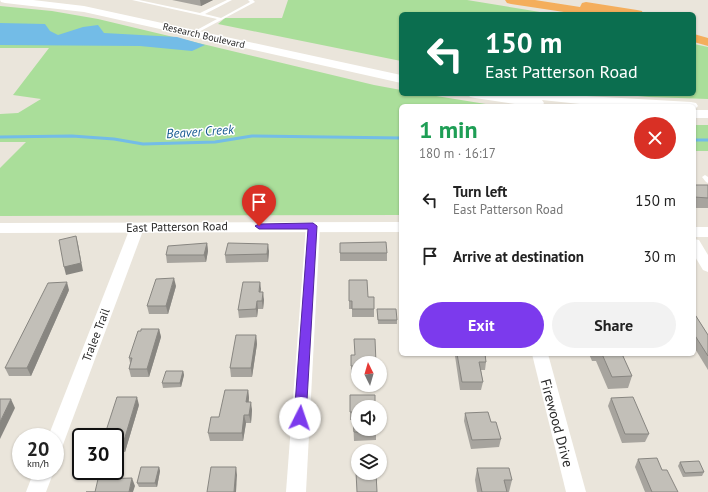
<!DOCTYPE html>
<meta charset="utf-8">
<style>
:root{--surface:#fff;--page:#f2f2f2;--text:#222;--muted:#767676;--accent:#7c3aed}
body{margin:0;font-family:"PT Sans",sans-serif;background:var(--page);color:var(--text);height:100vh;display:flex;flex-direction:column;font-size:15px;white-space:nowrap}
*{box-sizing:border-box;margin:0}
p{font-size:13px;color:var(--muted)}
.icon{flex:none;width:22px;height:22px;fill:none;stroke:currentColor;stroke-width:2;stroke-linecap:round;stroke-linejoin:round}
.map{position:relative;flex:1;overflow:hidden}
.details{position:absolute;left:399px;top:104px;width:297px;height:252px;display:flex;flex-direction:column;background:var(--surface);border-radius:6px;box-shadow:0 1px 3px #0004}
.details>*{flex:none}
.guide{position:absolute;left:399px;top:12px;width:297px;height:84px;border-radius:6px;box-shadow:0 1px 3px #0004;background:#0b6e4f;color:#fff;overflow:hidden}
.needle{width:26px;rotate:355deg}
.controls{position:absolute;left:351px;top:356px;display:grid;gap:8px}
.controls a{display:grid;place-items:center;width:36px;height:36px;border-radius:50%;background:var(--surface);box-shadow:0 1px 3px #0004;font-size:20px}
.speed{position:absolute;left:12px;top:428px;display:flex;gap:8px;font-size:20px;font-weight:700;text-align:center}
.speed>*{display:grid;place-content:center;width:52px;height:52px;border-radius:50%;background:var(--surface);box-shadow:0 1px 3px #0004;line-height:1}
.speed small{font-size:10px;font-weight:400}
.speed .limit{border:2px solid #111;border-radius:6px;background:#fff;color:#111}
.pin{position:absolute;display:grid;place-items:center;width:34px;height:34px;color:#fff;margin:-41px -17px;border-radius:50% 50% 50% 0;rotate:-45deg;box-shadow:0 0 4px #0007}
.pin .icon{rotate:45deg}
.me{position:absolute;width:44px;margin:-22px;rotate:4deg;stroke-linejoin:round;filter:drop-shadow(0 0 3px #0008)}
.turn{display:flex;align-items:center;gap:14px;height:84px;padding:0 20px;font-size:18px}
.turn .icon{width:52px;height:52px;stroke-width:2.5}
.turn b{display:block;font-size:28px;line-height:34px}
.round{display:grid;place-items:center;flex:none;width:42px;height:42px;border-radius:21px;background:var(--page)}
.overview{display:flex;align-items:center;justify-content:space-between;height:68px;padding:0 20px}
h1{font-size:24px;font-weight:600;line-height:30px;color:#1e9e55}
.action{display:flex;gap:8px;margin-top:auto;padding:8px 20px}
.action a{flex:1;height:46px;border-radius:24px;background:var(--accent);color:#fff;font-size:16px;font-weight:600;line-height:46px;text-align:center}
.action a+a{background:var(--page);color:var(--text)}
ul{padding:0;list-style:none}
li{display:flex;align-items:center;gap:12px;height:56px;padding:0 20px}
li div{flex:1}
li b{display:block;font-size:15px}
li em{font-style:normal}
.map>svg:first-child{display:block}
.green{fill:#aade9a}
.water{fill:#73bce7}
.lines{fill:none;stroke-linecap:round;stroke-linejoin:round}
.stream{stroke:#73bce7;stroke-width:3}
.service{fill:#fff;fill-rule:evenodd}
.minor{fill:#fff;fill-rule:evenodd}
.tertiary{fill:#fff;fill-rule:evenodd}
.secondary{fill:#fff;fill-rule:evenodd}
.motorway{fill:#f4ae5c;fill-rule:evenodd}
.wall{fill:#a7a49e}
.shaded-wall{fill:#888681}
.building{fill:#c2bfb8;stroke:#888681}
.route{fill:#7c3aed;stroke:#51269a}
.labels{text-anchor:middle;stroke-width:3;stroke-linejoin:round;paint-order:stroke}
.far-street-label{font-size:10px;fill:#282828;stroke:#fff}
.street-label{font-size:12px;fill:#282828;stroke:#fff}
.water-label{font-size:13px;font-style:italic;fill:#155990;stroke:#fff}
.near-street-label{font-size:14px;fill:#282828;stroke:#fff}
</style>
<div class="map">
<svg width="708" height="492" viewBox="0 0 708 492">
<rect width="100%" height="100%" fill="#eae5db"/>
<g class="green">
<polygon points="288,0 467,0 552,14 401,14 401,61 218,24 225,18 282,18"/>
<polygon points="0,6 52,11 98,19 374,85 401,90 401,94 424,94 498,106 401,106 401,215 0,216 0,168 26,142 0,142 0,114 18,113 41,99 13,95 49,48 0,48"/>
<polygon points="694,44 708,47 708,99 649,97 616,94 694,94"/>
<rect x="694" y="125" width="14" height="26"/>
</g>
<polygon class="water" points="0,23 45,24 50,31 58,35 83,27 98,25 104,33 177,37 205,45 192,51 140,46 0,45"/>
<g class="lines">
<g class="stream">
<polyline points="0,137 72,136 114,139 143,144 215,142 252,136 401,138"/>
<polyline points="694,140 708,140"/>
</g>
<g class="service">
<polygon points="132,0 139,0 200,13 227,0 232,0 205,14 221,18 250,2 248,0 253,0 255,2 195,34 193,34 193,32 217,19"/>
<polygon points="705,175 708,177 708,183 706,182 702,177"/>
</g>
<g class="minor">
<polygon points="313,222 318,223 320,226 306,492 286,492 306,226 308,223"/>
<polygon points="137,224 142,225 144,228 64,442 62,448 55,450 55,437 48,437 130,228 132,225"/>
<polygon points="694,239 699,240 708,255 708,272 703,270 694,255"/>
<polygon points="532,354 548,354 586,492 566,492"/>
<polygon points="34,471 54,471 46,492 26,492"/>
</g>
<g class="tertiary">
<polygon points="401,222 401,232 0,233 0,223"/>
<rect x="694" y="227" width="14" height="10"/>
</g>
<g class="secondary">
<polygon points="0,0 33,0 84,6 401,75 401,83 84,12 5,3 1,2"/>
<path d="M468,94H504L517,96L516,94C574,94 633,99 691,102L696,103L698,106L694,110V106H599L542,100L544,103L542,106H529L475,98L470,97Z"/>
<rect x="694" y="110" width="14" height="8"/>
</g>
<g class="motorway">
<polygon points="505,0 535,0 580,7 582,3 586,2 637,10 642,11 643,14 577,14 511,4 507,3"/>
<polygon points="694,34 708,38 708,46 694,42"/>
</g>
</g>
<g class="wall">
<polygon points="172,0 213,0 201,6"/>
<rect x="694" y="185" width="14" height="23"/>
<polygon points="207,243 208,251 206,262 167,263 166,255"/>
<polygon points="269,251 268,262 226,263 225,255"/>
<rect x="340" y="253" width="47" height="8"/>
<polygon points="349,280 368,297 374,309 374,317 352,317 352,309 349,309"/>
<polygon points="176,286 168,314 149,314 147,306"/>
<polygon points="261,289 260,292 264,300 263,309 258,309 257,317 239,318 238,310"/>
<polygon points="69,290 31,376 9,376 5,368"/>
<polygon points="377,309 397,320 397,324 378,324"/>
<polygon points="694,313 708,335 708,370 694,347"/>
<polygon points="159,329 161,337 149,377 131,377 129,369 130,363 129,358"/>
<polygon points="256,335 257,344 252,377 231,377 230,368"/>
<polygon points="455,354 485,354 486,362 485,370 481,370 483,382 481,390 460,390 455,356"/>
<polygon points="589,354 622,354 632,376 628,388 608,389 596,361 592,361"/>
<polygon points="351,355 358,363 358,385 374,385 355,385 355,374 351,374"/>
<polygon points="183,371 184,375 181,387 163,388 162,383"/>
<polygon points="248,390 249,398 249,402 252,410 251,423 246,423 243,441 210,441 208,433 219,417"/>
<polygon points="350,395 376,429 376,440 354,441 353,420 350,420"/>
<polygon points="611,398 649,434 645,442 622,443 608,406"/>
<polygon points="139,405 125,452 115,452 115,437"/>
<polygon points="465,413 491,422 501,439 499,447 471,449 464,421"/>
<polygon points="638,459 662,470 678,492 645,492 635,467"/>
<polygon points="680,462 704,472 702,476 683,477 678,466"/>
<polygon points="159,467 160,471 157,487 139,487 137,483"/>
<polygon points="477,468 512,480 509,492 477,492 475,480"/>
</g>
<g class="shaded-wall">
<polygon points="200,0 213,0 201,6"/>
<polygon points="76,236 78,244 83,271 66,275 64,267"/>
<polygon points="207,243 208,251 206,262 204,255"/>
<polygon points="268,244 269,251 268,262 267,254"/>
<polygon points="174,278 176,286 168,314 166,306"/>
<polygon points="67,282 69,290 31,376 27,368"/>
<polygon points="260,282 261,289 259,300 259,292"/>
<polygon points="263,292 264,300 263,309 262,301"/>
<polygon points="257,301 258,309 257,317 256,309"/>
<polygon points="159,329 161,337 149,377 147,369"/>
<polygon points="256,335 257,344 252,377 251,368"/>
<polygon points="183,371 184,375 181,387 180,383"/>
<polygon points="248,390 249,398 247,410 246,402"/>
<polygon points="137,397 139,405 125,452 123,444"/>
<polygon points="11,399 15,408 0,439 0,422"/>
<polygon points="251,402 252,410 251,423 249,415"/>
<polygon points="244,415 246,423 243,441 242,433"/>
<polygon points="159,467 160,471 157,487 155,483"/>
<polygon points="236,467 237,475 236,492 234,492"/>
<polygon points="132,478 135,486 133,492 129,492"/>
</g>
<g class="building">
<polygon points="694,185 708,185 708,198 694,197"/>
<polygon points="76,236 81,263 64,267 59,240"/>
<polygon points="386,242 387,253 340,253 340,243"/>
<polygon points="207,243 204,255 166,255 168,246"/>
<polygon points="228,243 268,244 267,254 225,255"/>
<polygon points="174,278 166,306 147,306 156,279"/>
<polygon points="349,280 367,280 368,297 374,297 374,309 352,309 352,301 349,301"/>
<polygon points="67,282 27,368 5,368 48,283"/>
<polygon points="243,282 260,282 259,292 263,292 262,301 257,301 256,309 238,310"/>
<polygon points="377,309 396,309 397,320 378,320"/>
<polygon points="694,313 708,335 708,356 694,334"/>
<polygon points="141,329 159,329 147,369 129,369 132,358 129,358 138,331 141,331"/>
<polygon points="236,335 256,335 251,368 230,368"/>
<polygon points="354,339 375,339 376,363 358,363 358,377 355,377 355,366 351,366 351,355 355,355"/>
<polygon points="457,354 485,354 486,362 479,362 483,382 462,382"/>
<polygon points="602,354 622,354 632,376 612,377"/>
<polygon points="166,371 183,371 180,383 162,383"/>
<polygon points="225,390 248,390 246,402 251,402 249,415 244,415 242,433 208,433 211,417 219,417"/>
<polygon points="350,395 375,395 375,407 358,407 358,429 376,429 376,432 354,432 353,412 350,412"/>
<polygon points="117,397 137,397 123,444 115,444 115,437 104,437"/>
<polygon points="633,397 649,434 625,434 611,398"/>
<polygon points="0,399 11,399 0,422"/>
<polygon points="488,412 491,422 496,422 501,439 472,440 465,413"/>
<polygon points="657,458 662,470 667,470 678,492 652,492 638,459"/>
<polygon points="699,461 704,472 685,473 680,462"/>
<polygon points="141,467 159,467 155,483 137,483"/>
<polygon points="211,467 236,467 234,492 207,492"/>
<polygon points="477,468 509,468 512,480 504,480 507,492 482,492"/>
<polygon points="356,472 358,472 358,473 376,473 377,492 357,492"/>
<polygon points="132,478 129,492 86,492 95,492 98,479"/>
</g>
<polygon class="route" points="313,223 317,226 306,418 305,421 300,423 296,421 294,418 308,229 259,229 255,226 259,224"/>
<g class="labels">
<g class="far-street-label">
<text transform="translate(204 35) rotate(13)" y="4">Research Boulevard</text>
</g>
<g class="street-label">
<text transform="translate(177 227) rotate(-1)" y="4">East Patterson Road</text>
<text transform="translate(96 335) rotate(-69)" y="4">Tralee Trail</text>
</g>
<g class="water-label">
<text transform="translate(200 131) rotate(-4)" y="5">Beaver Creek</text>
</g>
<g class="near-street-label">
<text transform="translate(557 423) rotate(75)" y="5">Firewood Drive</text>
</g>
</g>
</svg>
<div class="controls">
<a><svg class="needle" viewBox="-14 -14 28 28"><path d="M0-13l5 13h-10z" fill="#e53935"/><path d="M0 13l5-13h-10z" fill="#767676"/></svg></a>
<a><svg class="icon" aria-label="sound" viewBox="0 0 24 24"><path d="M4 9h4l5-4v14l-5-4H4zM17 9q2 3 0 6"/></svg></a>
<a><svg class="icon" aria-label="layers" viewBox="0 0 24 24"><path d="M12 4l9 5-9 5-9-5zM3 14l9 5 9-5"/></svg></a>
</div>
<div class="speed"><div>20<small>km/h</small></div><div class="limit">30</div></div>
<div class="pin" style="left:259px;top:226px;background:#d93025"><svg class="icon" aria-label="arrive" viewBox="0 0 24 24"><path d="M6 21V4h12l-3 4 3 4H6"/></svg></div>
<svg class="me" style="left:300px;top:418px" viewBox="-20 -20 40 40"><circle r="19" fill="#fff"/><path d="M0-13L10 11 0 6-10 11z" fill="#7c3aed"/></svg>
<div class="guide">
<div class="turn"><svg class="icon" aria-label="left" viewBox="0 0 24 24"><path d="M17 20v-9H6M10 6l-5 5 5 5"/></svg><div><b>150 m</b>East Patterson Road</div></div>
</div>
<section class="details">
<div class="overview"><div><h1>1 min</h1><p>180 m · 16:17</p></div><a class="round" style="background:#d93025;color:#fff"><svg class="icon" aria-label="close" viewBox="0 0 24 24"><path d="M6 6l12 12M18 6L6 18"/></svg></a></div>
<ul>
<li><svg class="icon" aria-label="left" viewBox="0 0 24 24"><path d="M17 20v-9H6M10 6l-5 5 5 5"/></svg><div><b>Turn left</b><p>East Patterson Road</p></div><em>150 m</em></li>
<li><svg class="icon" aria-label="arrive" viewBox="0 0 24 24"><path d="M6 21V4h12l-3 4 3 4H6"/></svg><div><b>Arrive at destination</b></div><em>30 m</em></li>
</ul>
<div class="action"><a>Exit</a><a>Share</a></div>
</section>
</div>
